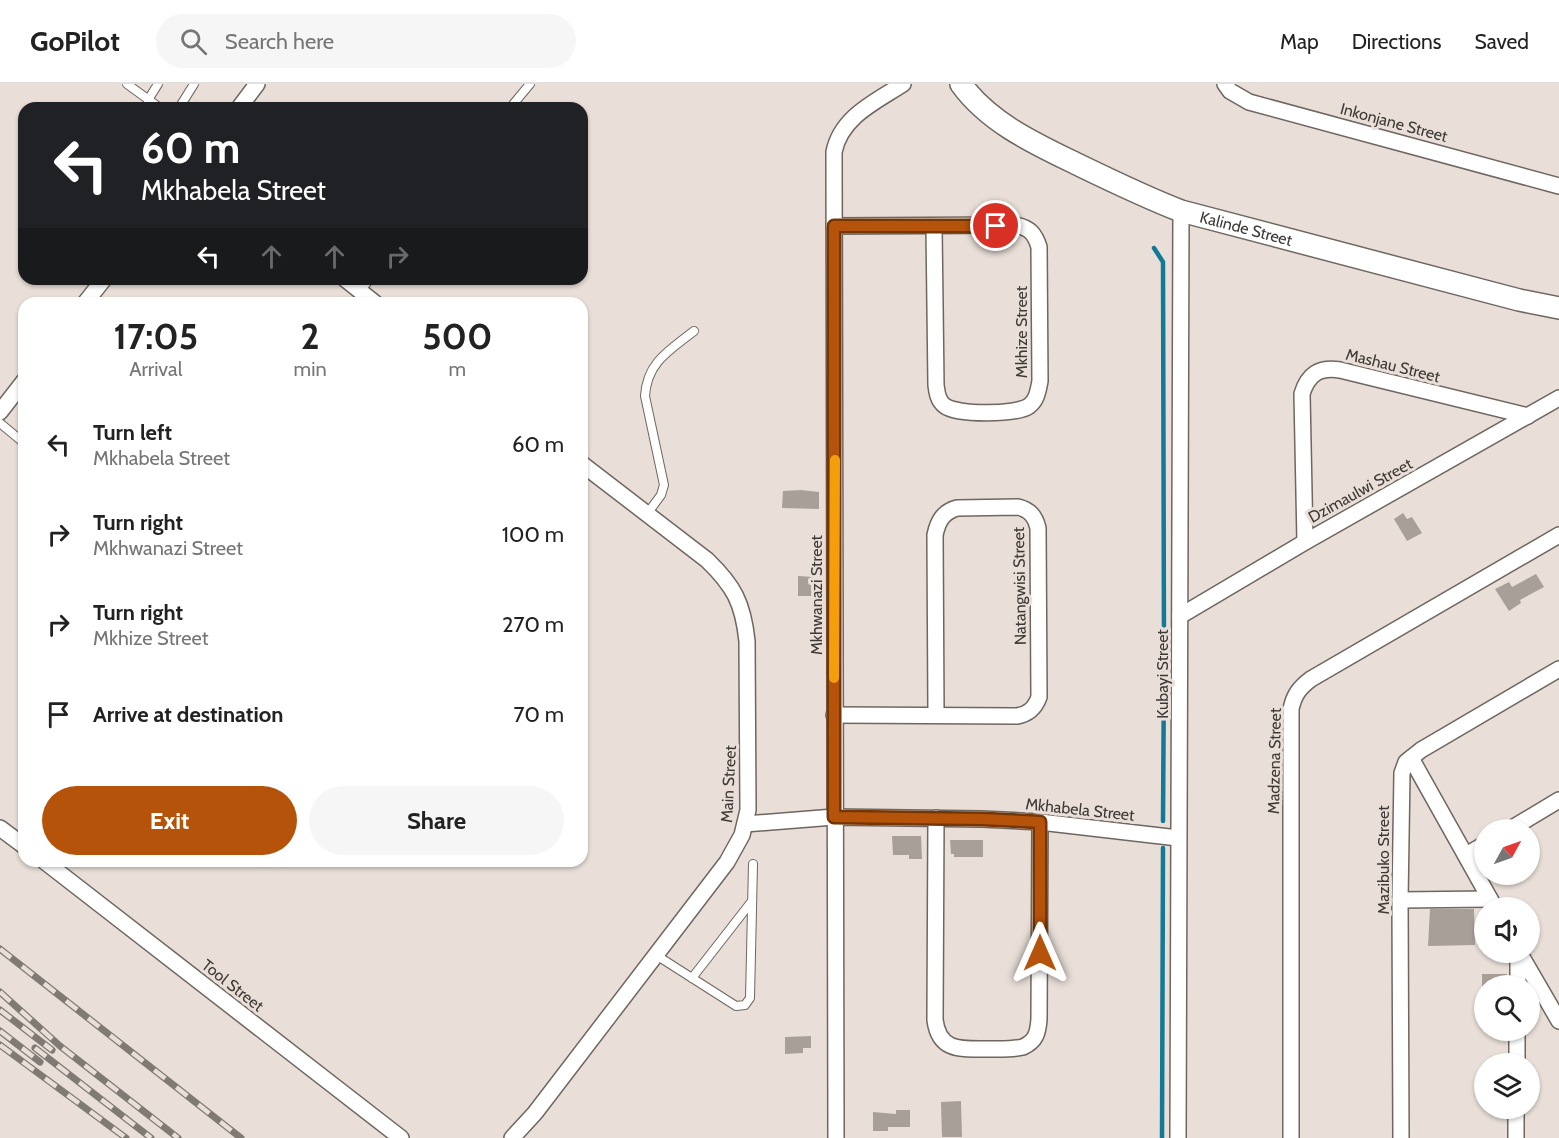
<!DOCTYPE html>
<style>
:root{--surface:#fff;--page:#f6f6f6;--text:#222;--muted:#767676;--line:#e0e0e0;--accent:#b45309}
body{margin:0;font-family:Cabin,sans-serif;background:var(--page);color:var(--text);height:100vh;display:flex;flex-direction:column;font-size:22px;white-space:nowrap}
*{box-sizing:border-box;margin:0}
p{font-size:20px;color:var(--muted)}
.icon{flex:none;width:33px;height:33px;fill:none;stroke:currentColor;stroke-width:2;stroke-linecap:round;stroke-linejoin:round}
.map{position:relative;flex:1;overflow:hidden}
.side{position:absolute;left:18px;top:213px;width:570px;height:570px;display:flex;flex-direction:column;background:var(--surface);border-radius:18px;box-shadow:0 2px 4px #0004}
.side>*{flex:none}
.guide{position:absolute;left:18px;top:18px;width:570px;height:183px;border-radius:18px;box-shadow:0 2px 4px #0004;background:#202124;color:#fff;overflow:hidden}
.needle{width:39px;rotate:50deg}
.fabs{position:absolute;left:1474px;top:735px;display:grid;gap:12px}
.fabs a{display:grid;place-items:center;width:66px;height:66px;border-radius:50%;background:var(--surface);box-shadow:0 2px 4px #0004;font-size:30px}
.pin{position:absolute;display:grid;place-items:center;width:51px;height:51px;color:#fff;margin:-26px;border:3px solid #fff;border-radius:50%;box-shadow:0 2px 6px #0007}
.me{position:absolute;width:66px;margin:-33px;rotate:0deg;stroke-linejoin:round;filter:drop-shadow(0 0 4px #0008)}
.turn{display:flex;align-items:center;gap:21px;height:126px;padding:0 24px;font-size:27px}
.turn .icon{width:78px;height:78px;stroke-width:2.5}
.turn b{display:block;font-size:42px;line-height:51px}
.lanes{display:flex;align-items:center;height:57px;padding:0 24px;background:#0003;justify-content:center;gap:30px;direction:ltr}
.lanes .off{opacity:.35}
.eta{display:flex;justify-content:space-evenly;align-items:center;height:102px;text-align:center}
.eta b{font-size:36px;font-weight:700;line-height:42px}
.action{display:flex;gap:12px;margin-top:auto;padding:12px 24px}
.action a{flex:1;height:69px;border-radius:36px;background:var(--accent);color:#fff;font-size:24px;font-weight:700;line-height:69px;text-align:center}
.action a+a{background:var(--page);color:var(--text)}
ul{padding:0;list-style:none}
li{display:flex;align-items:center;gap:18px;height:90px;padding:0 24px}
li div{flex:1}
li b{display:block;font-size:22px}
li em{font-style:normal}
header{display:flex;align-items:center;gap:36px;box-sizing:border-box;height:84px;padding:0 30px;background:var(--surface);border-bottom:2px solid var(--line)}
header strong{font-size:28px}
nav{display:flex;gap:33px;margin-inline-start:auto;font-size:21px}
.search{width:420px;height:54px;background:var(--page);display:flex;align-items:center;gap:15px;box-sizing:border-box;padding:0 21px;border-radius:33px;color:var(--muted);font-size:22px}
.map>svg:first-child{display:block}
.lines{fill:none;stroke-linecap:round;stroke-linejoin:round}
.stream{stroke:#127a95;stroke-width:4.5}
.building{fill:#a99f99}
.lane-casing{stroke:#6f6660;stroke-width:10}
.street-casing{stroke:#6f6660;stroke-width:18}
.secondary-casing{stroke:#6f6660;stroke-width:24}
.lane{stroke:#fff;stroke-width:8}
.street{stroke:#fff;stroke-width:15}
.secondary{stroke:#fff;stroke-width:21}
.rail-casing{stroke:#807a75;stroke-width:7}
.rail{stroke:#e9dfd8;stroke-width:4.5;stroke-dasharray:14;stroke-linecap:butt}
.route-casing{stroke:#753606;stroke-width:15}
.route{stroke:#b45309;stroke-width:10}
.slow{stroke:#f59e0b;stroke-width:10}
.labels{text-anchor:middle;stroke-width:6;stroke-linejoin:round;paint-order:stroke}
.street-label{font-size:16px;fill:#3d3936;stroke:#e9dfd8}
</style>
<header>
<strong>GoPilot</strong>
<div class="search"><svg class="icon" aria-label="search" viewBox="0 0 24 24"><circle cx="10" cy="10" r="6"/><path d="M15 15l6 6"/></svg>Search here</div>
<nav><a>Map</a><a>Directions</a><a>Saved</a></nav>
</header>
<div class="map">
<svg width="1559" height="1054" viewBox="0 0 1559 1054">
<rect width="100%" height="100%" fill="#e9dfd8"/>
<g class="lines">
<g class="stream">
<polyline points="1154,164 1163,178 1164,565"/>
<polyline points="1163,737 1164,581"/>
<polyline points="1162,1054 1163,764"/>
</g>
</g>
<g class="building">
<polygon points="801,406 819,408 819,425 782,424 783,407"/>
<polygon points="1403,429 1407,435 1412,433 1422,449 1407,457 1394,435"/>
<polygon points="1536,490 1544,503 1520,516 1521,519 1509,527 1495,505 1509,498 1512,503"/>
<polygon points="798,492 815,493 816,512 798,512"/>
<polygon points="892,752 921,752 922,775 909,775 909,771 893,771"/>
<polygon points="950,756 983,756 983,773 954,773 954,770 951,770"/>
<polygon points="1430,825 1474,825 1475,861 1428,862"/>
<polygon points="1482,890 1507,890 1508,899 1505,902 1482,902"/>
<polygon points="811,952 811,964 803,964 803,969 785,970 785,953"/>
<polygon points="961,1017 962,1053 942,1053 941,1018"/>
<polygon points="896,1026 910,1026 910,1043 888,1043 888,1047 873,1047 873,1028 896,1030"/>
</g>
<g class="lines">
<g class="lane-casing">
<g id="lane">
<polyline points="127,0 160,24"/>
<polyline points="148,16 158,0"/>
<polyline points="179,24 194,0"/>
<polyline points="510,24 530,0"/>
<polyline points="360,207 370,195"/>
<polyline points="0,339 24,359"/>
<path d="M647,430L661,411L664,401L645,312C647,278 670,266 694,247"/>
<polyline points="656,871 736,922 745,921 750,914 753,780"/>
<polyline points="692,894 752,817"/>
</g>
</g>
<g class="street-casing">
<g id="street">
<polyline points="1225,0 1230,7 1249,18 1559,102"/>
<polyline points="239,24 257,0"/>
<path d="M834,142L1016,141C1030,144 1035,150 1039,163L1040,297C1038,307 1037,316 1029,322C1016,331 957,331 945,322C938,317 937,309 936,301L934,143"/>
<polyline points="345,195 375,219"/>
<polyline points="85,219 104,195"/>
<polyline points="0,328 24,297"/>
<path d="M1305,458L1302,310C1308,290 1319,283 1340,286L1528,332"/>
<polyline points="1180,532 1305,458 1559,314"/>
<path d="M834,631L1017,632C1029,630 1035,624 1039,613L1038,444C1035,432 1030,426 1018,423L957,424C943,428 938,437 935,451L936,630"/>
<polyline points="1411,674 1495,824"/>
<path d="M936,734L935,936C939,967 960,965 985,965C998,965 1010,966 1023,963C1036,957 1038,949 1039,935L1040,738"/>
<polyline points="745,740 834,733 982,735 1040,738 1178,754"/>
<polyline points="0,744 24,762"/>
<polyline points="1509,746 1559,716"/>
<polyline points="1466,771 1485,760"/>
<polyline points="44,777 401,1054"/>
<polyline points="1400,816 1490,815"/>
<polyline points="1519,868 1559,937"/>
<polyline points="1518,902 1518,869"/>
<polyline points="1517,980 1517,946"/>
<path d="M512,1054L535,1029L727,778L742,751L748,726L747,557C743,519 734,502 707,476L582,380"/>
<path d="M836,1054L834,68C841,33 875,18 903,0"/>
<polyline points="1178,1054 1181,127"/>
<path d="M1291,1054V625C1294,611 1299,604 1311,595L1559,451"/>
<polyline points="1401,1054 1400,816 1402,689 1406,678 1421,666 1559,585"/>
<polyline points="1516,1054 1516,1024"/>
</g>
</g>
<g class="secondary-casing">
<g id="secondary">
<path id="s1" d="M961,0C990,40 1038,61 1081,82C1114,98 1147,114 1181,127L1519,216L1559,224"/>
</g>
</g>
<use href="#lane" class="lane"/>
<use href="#street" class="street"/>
<use href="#secondary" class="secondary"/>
<g class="rail-casing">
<g id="rail">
<polyline points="0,865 241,1054"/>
<polyline points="0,908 60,962 178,1054"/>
<polyline points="0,926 52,966"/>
<polyline points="0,947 40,978"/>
<polyline points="0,961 126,1054"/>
<polyline points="35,964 151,1054"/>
</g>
</g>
<use href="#rail" class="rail"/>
</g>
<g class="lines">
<g class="route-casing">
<polyline id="route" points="996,142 834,142 834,733 982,735 1040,738 1040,869"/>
</g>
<use href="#route" class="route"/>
<polyline class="slow" points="834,594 835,376"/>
</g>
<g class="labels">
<g class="street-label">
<text transform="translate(1394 38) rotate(15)" y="6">Inkonjane Street</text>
<text dy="6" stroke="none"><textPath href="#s1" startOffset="324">Kalinde Street</textPath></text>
<text transform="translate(1021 248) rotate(-90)" y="6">Mkhize Street</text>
<text transform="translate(1393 281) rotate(14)" y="6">Mashau Street</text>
<text transform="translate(1360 406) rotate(-29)" y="6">Dzimaulwi Street</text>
<text transform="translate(1019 502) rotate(-91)" y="6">Natangwisi Street</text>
<text transform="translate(816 511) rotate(-90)" y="6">Mkhwanazi Street</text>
<text transform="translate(1162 590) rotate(-90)" y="6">Kubayi Street</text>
<text transform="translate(1274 677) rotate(-89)" y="6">Madzena Street</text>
<text transform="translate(728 700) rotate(-87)" y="6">Main Street</text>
<text transform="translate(1080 725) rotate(6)" y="6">Mkhabela Street</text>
<text transform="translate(1383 776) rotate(-90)" y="6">Mazibuko Street</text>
<text transform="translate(233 901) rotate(38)" y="6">Tool Street</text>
</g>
</g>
</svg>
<div class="fabs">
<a><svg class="needle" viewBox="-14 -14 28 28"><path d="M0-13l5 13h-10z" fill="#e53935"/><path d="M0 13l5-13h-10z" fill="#767676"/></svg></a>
<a><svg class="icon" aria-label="sound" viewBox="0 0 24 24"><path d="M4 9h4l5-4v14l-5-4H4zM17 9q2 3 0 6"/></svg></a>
<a><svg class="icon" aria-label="search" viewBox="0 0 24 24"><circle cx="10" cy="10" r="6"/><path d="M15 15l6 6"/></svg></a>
<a><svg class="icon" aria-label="layers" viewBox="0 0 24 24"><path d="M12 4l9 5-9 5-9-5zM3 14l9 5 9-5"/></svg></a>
</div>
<div class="pin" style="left:996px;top:142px;background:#d93025"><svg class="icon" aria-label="arrive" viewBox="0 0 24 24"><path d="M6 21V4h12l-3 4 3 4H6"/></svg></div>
<svg class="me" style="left:1040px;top:869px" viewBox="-20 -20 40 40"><path d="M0-17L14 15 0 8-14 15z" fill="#b45309" stroke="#fff" stroke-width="4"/></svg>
<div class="guide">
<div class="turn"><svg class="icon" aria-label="left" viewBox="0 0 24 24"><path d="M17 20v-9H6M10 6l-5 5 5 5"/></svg><div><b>60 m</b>Mkhabela Street</div></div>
<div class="lanes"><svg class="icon" aria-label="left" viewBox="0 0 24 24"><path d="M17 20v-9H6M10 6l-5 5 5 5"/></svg><svg class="icon off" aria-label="ahead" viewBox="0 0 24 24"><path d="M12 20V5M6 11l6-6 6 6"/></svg><svg class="icon off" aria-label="ahead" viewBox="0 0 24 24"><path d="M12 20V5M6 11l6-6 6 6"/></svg><svg class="icon off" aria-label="right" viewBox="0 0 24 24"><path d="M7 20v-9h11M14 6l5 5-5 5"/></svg></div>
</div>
<section class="side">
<div class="eta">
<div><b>17:05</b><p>Arrival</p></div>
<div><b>2</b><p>min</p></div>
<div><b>500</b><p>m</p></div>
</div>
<ul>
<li><svg class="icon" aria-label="left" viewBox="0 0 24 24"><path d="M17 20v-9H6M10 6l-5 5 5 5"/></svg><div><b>Turn left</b><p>Mkhabela Street</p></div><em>60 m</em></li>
<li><svg class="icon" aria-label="right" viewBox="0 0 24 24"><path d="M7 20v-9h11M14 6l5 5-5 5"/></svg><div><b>Turn right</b><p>Mkhwanazi Street</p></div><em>100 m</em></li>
<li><svg class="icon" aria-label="right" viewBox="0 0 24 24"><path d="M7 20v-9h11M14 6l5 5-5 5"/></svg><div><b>Turn right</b><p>Mkhize Street</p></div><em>270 m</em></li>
<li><svg class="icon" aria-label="arrive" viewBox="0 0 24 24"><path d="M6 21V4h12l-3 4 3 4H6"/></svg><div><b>Arrive at destination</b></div><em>70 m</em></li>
</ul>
<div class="action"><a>Exit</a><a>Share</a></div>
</section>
</div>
